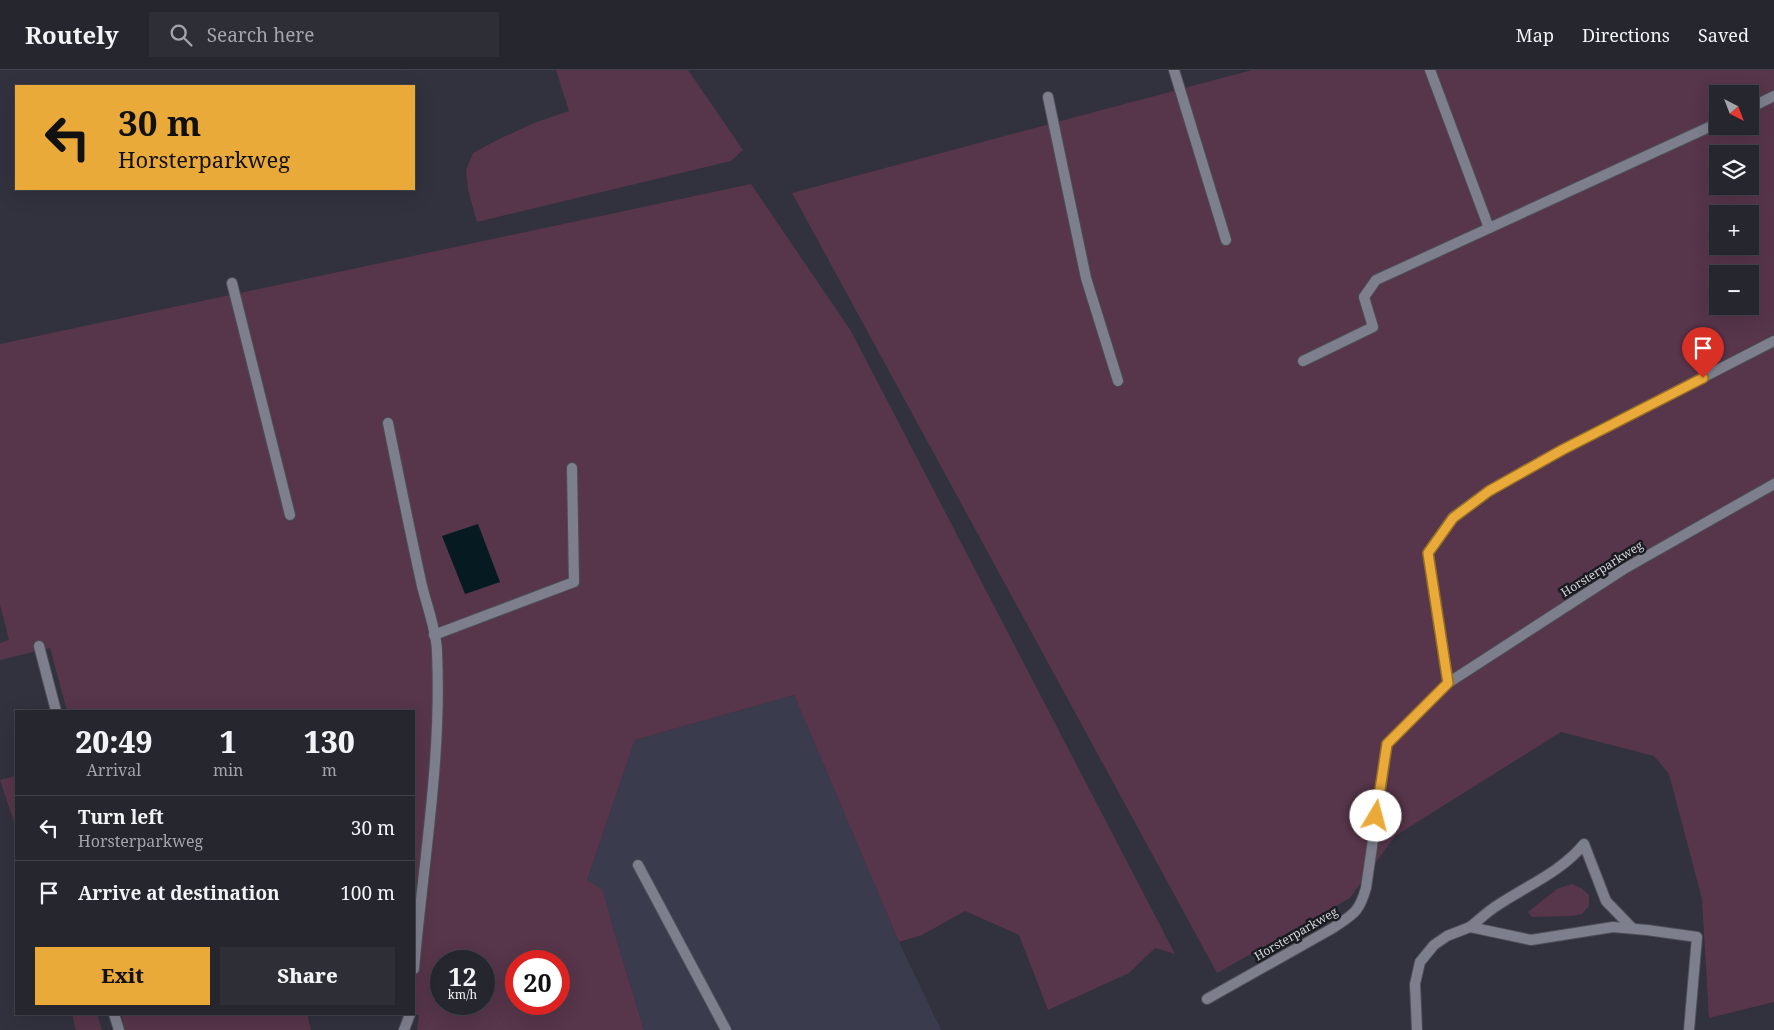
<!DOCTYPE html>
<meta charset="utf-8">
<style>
:root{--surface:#25262e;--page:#2d2e36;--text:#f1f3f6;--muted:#a3a5aa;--line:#42434a;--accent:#eaaa39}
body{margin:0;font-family:"Noto Serif",serif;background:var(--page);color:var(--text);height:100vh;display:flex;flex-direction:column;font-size:19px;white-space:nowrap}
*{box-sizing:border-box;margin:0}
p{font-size:16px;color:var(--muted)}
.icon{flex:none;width:28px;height:28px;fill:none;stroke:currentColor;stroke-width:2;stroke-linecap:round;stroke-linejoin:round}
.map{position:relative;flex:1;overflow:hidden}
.panel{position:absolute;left:15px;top:640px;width:400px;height:305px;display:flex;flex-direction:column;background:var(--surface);border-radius:0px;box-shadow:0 5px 20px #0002,0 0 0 1px var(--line)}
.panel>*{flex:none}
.guide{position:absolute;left:15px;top:15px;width:400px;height:105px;border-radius:0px;box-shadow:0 5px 20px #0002,0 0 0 1px var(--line);background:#eaaa39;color:#111;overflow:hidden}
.needle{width:32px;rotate:138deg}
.fabs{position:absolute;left:1709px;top:15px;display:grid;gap:10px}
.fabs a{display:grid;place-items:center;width:50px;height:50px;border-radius:0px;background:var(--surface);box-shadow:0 5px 20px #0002,0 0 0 1px var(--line);font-size:25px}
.speed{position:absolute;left:430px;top:880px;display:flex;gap:10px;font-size:25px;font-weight:700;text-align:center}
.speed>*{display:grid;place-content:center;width:65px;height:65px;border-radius:50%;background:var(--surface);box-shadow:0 5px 20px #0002,0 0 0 1px var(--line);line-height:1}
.speed small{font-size:12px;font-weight:400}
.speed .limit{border:8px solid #d22;background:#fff;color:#111}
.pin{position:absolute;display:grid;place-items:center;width:42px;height:42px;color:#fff;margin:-51px -21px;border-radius:50% 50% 50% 0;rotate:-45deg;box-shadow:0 0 5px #0007}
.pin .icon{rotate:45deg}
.me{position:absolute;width:55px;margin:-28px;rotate:8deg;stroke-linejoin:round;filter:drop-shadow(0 0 4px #0008)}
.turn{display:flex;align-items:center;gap:18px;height:105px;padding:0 20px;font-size:22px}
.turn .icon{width:65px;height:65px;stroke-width:2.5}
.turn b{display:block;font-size:35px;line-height:42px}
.eta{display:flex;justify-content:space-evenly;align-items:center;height:85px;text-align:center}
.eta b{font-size:30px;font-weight:800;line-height:35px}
.cta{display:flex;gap:10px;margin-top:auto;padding:10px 20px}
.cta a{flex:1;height:58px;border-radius:0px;background:var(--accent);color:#111;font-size:20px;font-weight:800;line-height:58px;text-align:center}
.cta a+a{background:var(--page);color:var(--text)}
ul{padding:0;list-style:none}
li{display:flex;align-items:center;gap:15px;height:65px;padding:0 20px;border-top:1px solid var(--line)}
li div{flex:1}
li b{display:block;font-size:19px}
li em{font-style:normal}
header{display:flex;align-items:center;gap:30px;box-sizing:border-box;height:70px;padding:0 25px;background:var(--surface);border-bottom:1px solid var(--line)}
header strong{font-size:24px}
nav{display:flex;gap:28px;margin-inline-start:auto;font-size:18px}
.search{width:350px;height:45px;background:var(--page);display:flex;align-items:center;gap:12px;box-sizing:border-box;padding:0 18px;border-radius:0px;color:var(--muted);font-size:19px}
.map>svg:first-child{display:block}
.built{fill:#3a3c4d}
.green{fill:#57354a;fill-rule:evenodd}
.water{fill:#061b21}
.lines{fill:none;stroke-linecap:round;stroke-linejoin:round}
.service-casing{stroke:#4d4e57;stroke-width:12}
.minor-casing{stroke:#4d4e57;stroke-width:12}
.service{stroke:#7d7f8d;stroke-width:10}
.minor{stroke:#7d7f8d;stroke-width:10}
.route-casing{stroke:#986e25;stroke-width:12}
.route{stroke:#eaaa39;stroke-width:9}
.labels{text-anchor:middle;stroke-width:5;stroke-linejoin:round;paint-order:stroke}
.street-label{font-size:12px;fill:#d1d3da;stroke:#1a1b20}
</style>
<header>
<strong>Routely</strong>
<div class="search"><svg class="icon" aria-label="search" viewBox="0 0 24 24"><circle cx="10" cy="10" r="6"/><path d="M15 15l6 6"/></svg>Search here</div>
<nav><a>Map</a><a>Directions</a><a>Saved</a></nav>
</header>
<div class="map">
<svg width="1774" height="960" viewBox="0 0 1774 960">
<rect width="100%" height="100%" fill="#31323e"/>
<polygon class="built" points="794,625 899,872 941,960 644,960 613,858 603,821 587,810 635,670"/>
<g class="green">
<polygon points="556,0 688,0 743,80 731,91 477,152 468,120 466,100 473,83 499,69 534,53 569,41"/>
<path d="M1252,0H1774V932L1709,948L1702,829L1669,704L1654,686L1561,662L1395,766L1350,828L1217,903L792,123ZM1718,24H1750V56H1718ZM1718,84H1750V116H1718ZM1718,144H1750V176H1718ZM1718,204H1750V236H1718Z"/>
<path d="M751,114L851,261L1175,884L1155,878L1129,903L1048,940L1019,865L965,841L922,865L899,872L794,625L635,670L587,810L603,820L613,858L644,960H417L419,945L412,944H414V641H67L50,578L0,590V573L9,570L0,535V274ZM441,891H484V934H441ZM516,891H559V934H516Z"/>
<polygon points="16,706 16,758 0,710"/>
<polygon points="1572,814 1581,818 1589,825 1589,836 1582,844 1572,846 1532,847 1528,842 1557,819"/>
<polygon points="72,944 97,944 102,960 76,960"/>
<polygon points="121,944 307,944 311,960 125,960"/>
</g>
<polygon class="water" points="478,454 500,512 465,524 442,466"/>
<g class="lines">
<g class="service-casing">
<g id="service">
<polyline points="1174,0 1226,170"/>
<polyline points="1430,0 1489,158"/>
<polyline points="1048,27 1086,208 1118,311"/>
<polyline points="1750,38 1774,26"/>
<polyline points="232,213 290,445"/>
<polyline points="1303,291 1373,257 1364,227 1376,210 1718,53"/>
<path d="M388,353C399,407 410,462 422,516C427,536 437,563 437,582C442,689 423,793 414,899"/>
<polyline points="434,565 574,512 572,398"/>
<polyline points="39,576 56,641"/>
<polyline points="1448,613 1428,483 1453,447 1489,421 1562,380 1774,271"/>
<polyline points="638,795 726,960"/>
<path d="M1207,929L1333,858C1353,844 1359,843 1366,818L1387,674L1448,613L1624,499L1774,414"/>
<polyline points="114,944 119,960"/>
<polyline points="404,960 410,944"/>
</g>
</g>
<g class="minor-casing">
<g id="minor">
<path d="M1470,857C1479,850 1488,841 1498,835C1528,815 1561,802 1584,774L1606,831L1632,858"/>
<polyline points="1417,960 1415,914 1420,892 1434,875 1447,866 1470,857 1531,870 1613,857 1647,860 1697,867 1689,960"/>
</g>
</g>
<use href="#service" class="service"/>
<use href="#minor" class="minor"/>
</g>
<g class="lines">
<g class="route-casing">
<polyline id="route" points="1376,746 1387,674 1448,613 1428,483 1453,448 1489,421 1562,380 1703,308"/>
</g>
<use href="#route" class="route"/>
</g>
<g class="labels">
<g class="street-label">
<text transform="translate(1602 499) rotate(-32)" y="4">Horsterparkweg</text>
<text transform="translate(1296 864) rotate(-30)" y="4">Horsterparkweg</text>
</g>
</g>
</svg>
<div class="fabs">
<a><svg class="needle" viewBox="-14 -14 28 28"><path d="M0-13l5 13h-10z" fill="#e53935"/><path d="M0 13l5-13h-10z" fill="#a3a5aa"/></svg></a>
<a><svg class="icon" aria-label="layers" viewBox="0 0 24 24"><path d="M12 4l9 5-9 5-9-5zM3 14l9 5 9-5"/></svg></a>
<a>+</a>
<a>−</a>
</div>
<div class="speed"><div>12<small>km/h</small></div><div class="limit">20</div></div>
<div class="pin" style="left:1703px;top:308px;background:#d93025"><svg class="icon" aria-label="arrive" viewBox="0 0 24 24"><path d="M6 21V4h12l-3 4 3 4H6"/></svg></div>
<svg class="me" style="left:1376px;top:746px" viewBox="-20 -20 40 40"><circle r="19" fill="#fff"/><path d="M0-13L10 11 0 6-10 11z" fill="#eaaa39"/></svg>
<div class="guide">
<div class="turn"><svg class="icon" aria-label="left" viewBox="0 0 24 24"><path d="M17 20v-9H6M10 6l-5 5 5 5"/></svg><div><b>30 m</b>Horsterparkweg</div></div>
</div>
<section class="panel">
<div class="eta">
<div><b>20:49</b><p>Arrival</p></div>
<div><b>1</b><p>min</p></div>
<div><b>130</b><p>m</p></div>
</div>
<ul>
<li><svg class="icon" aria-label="left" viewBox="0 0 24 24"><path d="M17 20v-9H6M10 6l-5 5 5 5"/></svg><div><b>Turn left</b><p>Horsterparkweg</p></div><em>30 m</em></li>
<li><svg class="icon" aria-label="arrive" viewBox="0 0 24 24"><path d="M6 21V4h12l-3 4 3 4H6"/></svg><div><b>Arrive at destination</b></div><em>100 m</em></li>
</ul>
<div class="cta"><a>Exit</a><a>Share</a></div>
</section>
</div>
